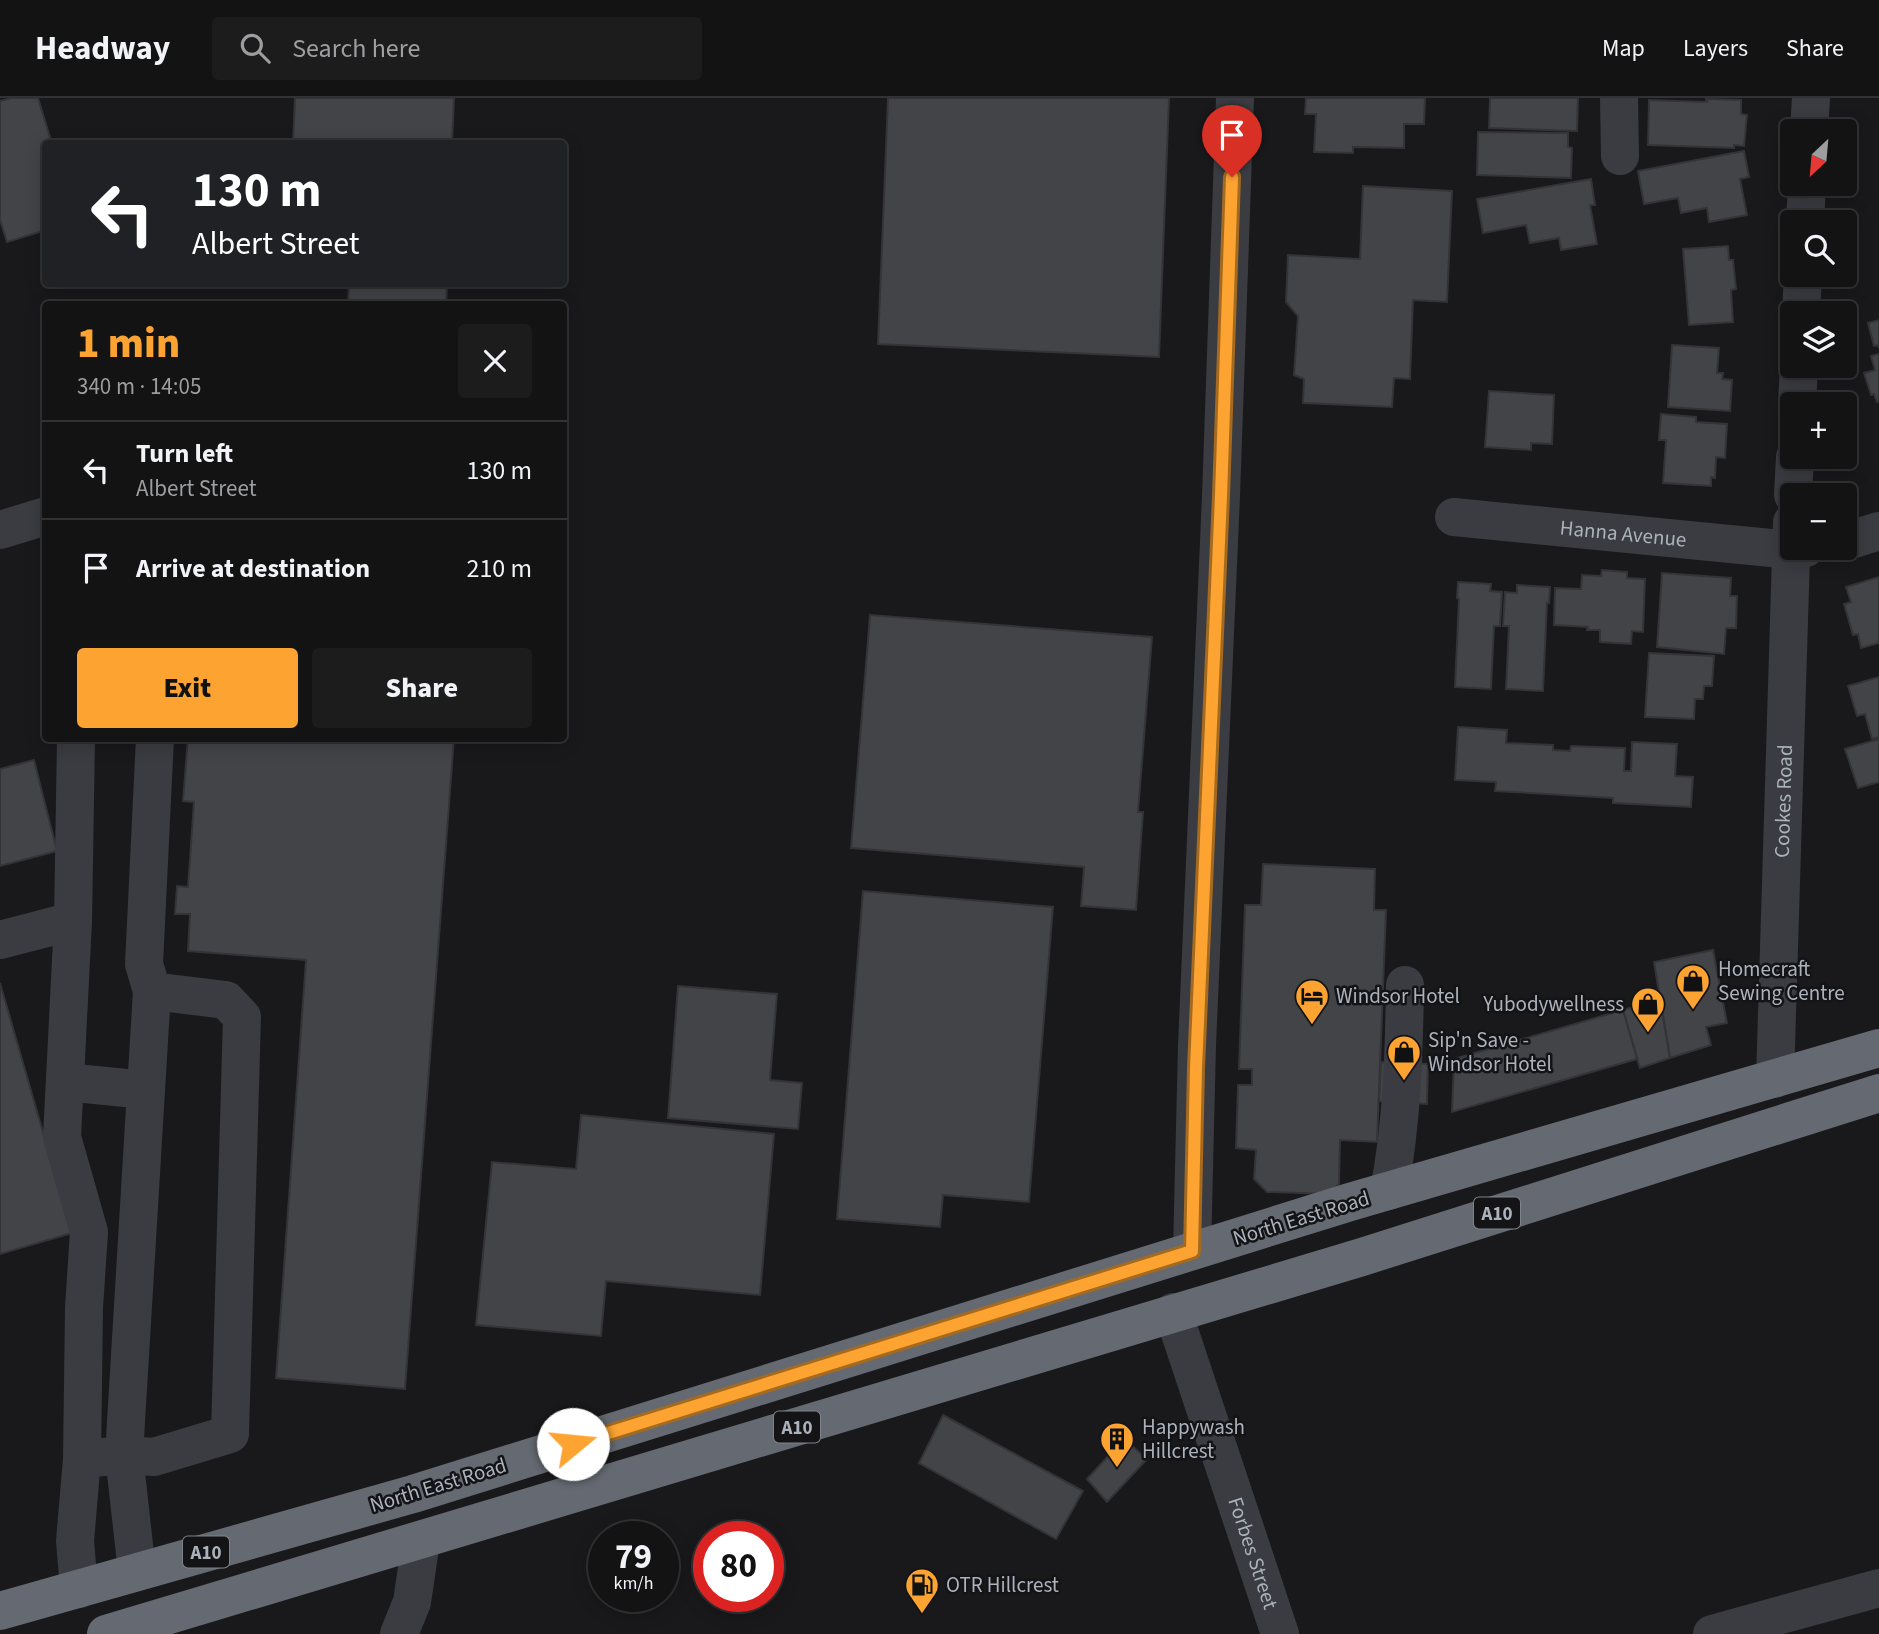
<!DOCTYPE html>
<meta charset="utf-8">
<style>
:root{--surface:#131314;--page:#1c1c1d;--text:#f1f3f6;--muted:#9d9ea0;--line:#323234;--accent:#fca331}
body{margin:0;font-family:"Source Sans 3",sans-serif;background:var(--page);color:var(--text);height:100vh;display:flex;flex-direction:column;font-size:26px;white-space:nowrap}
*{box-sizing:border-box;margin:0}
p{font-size:23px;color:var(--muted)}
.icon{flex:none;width:38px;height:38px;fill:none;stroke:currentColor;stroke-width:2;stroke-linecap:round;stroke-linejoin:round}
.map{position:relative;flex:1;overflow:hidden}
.side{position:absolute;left:42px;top:203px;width:525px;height:441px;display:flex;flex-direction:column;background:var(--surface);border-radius:7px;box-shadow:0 4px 18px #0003,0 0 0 2px var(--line)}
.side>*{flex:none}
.guide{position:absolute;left:42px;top:42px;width:525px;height:147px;border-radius:7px;box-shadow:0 4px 18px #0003,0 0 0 2px var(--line);background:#202124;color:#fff;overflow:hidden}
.needle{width:46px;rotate:206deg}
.tools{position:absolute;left:1780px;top:21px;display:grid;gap:14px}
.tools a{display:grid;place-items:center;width:77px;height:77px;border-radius:7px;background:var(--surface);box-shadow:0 4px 18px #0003,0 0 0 2px var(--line);font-size:35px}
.speed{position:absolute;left:588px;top:1423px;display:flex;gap:14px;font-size:35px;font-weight:700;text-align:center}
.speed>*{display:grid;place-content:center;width:91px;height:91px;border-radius:50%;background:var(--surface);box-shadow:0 4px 18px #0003,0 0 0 2px var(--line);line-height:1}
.speed small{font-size:18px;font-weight:400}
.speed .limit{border:10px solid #d22;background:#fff;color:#111}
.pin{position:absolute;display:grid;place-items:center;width:60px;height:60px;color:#fff;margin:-72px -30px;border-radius:50% 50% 50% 0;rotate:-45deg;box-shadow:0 0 7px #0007}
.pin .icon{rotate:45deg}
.me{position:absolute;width:77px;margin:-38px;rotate:73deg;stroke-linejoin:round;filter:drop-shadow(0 0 5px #0008)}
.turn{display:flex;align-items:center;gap:24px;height:147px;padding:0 35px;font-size:32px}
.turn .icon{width:91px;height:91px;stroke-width:2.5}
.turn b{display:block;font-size:49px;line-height:60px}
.round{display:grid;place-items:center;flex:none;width:74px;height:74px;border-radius:7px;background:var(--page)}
.headline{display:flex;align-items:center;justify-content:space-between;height:119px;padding:0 35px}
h1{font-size:42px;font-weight:800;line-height:52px;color:var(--accent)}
.action{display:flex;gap:14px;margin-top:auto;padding:14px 35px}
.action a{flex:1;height:80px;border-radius:7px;background:var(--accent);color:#111;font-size:28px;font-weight:800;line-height:80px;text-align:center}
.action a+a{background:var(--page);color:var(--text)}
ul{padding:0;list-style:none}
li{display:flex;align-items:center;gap:21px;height:98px;padding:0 35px;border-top:2px solid var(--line)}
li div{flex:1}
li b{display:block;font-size:26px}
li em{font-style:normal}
header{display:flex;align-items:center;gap:42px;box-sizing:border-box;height:98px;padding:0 35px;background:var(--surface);border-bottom:2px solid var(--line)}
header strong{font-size:33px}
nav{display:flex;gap:38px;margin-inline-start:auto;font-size:24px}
.search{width:490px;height:63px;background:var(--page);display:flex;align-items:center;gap:18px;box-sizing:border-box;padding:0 24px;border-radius:7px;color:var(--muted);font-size:26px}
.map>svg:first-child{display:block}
.building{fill:#434448;stroke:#333338;stroke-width:2}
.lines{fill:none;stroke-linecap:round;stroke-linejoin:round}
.minor{stroke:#3a3c41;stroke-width:38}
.highway{stroke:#656a72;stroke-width:38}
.route-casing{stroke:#a46a20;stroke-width:18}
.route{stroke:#fca331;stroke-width:12}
.labels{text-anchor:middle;stroke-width:5;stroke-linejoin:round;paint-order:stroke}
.shield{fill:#141416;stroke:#7e838a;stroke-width:2}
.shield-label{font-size:19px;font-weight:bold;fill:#abb2bc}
.street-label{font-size:21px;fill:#abb2bc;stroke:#141416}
.poi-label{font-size:21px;fill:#abb2bc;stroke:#141416;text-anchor:start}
</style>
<header>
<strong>Headway</strong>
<div class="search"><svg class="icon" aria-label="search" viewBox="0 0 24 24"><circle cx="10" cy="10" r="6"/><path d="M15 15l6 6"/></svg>Search here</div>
<nav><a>Map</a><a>Layers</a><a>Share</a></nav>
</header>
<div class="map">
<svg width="1879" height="1536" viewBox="0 0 1879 1536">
<rect width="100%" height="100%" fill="#19191b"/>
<g class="building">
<polygon points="11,0 38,0 52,46 46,46 46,132 7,144 0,122 0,3"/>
<polygon points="295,0 454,0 452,46 293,46"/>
<polygon points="888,0 1169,0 1159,259 878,246"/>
<polygon points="1306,0 1425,0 1424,26 1404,26 1404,50 1353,49 1353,55 1314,54 1316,16 1305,16"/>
<polygon points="1490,0 1578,0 1577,33 1489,30"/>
<polygon points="1706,1 1741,2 1741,16 1747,17 1744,48 1734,47 1734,50 1648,47 1649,2 1707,4"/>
<polygon points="1478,34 1568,35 1568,49 1572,50 1571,80 1477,77"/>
<polygon points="1744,53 1749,79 1740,81 1747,117 1709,124 1707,110 1681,115 1678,100 1644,106 1638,73"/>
<polygon points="1591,81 1595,107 1590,107 1597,146 1561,152 1559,140 1530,145 1526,127 1483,135 1477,101"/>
<polygon points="1363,88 1452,93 1447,204 1413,202 1410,281 1394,280 1392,309 1303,305 1304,281 1294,277 1298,218 1286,204 1288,157 1360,161"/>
<polygon points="1728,148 1729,162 1733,162 1736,191 1731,192 1733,224 1689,227 1683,151"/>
<polygon points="349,186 447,186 446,206 348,206"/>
<polygon points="1879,222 1879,250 1878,247 1874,248 1868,225"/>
<polygon points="1672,247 1719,250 1717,275 1723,275 1722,281 1732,282 1730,313 1668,309"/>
<polygon points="1879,256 1879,303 1877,304 1874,296 1871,297 1864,275 1875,272 1871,258"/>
<polygon points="1489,293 1554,297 1552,346 1531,345 1531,352 1485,349"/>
<polygon points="1661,316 1696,319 1696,324 1727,326 1725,360 1716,359 1715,380 1711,379 1711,388 1663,385 1666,342 1659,342"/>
<polygon points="1602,472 1627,474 1627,480 1645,481 1643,534 1632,533 1631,546 1600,544 1600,532 1587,532 1588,529 1554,527 1555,490 1581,491 1582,477 1601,478"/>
<polygon points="1662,475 1731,480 1730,498 1737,498 1736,530 1726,530 1724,556 1657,549"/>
<polygon points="1879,479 1879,545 1861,550 1858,536 1853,537 1844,506 1851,504 1846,489"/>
<polygon points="1458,484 1491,486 1490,493 1502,494 1500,528 1494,528 1491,591 1455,589 1459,501 1457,500"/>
<polygon points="1517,487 1550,489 1549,505 1547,505 1543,593 1506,591 1509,528 1503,528 1505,494 1517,495"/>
<polygon points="870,517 1152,539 1138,714 1143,714 1136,812 1081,808 1084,769 851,750"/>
<polygon points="1649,555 1714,558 1712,588 1704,588 1703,601 1695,601 1694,621 1645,619"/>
<polygon points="1879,579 1879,639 1872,641 1865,616 1857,618 1848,588"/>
<polygon points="1458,629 1507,632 1506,645 1553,647 1553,652 1570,653 1571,648 1625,650 1624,673 1631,673 1632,644 1677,646 1675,678 1693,679 1691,709 1613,705 1613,700 1495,693 1496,684 1455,682"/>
<polygon points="188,640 454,640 405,1291 276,1280 306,862 188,853 190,816 175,816 177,788 188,789 194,704 183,703"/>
<polygon points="1879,641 1879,684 1858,690 1845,651"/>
<polygon points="34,662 57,753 0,768 0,671"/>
<polygon points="1263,766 1375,771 1374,812 1386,812 1377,1044 1340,1042 1339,1086 1329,1096 1267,1094 1254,1081 1256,1052 1236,1050 1238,987 1252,987 1252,971 1239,971 1245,807 1261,807"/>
<polygon points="863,793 1053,809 1029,1104 943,1097 940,1129 837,1121"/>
<polygon points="1713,852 1727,925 1706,929 1711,947 1670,960 1654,864"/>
<polygon points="0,885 72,1135 0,1156"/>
<polygon points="678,888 777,896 770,982 802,985 798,1031 668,1020"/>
<polygon points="1660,901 1670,960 1640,970 1623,912"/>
<polygon points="1623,912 1637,961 1452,1014 1454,961"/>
<polygon points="1381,964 1428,966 1427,1006 1379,1003"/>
<polygon points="581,1017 774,1036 760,1197 606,1183 601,1238 476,1227 492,1064 576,1071"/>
<polygon points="943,1317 1083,1393 1056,1441 919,1365"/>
<polygon points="1124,1341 1147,1361 1107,1404 1087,1381"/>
</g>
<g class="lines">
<g class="minor">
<polyline points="1619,0 1620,58"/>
<polyline points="1809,33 1811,0"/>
<polyline points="1805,124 1807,86"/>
<polyline points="1801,215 1803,177"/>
<polyline points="1797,306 1799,268"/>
<polyline points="1793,397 1795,359"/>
<path id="s1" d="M1454,419L1791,452L1806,450"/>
<polyline points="0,432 46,418"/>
<polyline points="1844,444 1879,433"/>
<polyline points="76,640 73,823 62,1039 89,1134 84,1210 82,1361"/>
<polyline points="0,842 73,823"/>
<path id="s2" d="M1775,981L1792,424"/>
<polyline points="65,984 146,992"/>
<path d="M1389,1093C1402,1025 1404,956 1405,887"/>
<polyline points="1192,1153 1197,947 1221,398 1235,0"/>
<path id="s3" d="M1173,1214L1280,1536"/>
<polyline points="137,1474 124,1357 152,893"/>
<polyline points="79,1491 75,1443 82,1361 124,1357 154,1359 230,1336 242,919 226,902 152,893 144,866 155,640"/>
<polyline points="399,1536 412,1504 421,1443"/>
<polyline points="1712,1536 1879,1490"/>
</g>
<g class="highway">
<polyline points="0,1513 413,1396 1350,1104 1879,950"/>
<polyline points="106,1536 1362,1159 1879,995"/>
</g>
</g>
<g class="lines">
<g class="route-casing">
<polyline id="route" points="573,1346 1192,1153 1196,970 1221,398 1232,79"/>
</g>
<use href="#route" class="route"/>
</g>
<defs>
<g id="shop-pin" transform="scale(1.75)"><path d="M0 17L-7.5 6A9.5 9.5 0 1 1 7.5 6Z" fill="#fca331" stroke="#141416"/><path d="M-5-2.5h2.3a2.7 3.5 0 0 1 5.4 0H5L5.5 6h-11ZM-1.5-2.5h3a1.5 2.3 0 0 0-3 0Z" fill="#111"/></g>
<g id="hotel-pin" transform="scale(1.75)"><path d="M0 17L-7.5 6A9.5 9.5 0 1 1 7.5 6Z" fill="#fca331" stroke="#141416"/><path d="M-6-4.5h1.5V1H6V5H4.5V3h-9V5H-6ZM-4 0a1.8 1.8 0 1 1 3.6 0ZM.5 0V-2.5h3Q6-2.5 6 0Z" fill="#111"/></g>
<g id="building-pin" transform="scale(1.75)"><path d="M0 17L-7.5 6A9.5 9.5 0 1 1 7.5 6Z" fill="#fca331" stroke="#141416"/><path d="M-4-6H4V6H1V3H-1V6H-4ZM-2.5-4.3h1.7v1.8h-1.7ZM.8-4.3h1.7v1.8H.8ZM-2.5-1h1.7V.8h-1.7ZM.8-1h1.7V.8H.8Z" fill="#111"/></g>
<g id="fuel-pin" transform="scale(1.75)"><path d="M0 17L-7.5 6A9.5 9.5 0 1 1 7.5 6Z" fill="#fca331" stroke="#141416"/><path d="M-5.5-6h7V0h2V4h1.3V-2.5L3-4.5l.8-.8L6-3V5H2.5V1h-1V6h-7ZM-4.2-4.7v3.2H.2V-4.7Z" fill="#111"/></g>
</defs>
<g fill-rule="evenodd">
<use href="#shop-pin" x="1693" y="883"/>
<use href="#hotel-pin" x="1312" y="898"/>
<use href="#shop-pin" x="1648" y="906"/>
<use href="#shop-pin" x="1404" y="954"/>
<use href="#building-pin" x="1117" y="1341"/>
<use href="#fuel-pin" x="922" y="1487"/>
</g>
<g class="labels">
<g class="shield">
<rect x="1474" y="1099.5" width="46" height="31" rx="5"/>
<rect x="774" y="1313.5" width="46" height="31" rx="5"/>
<rect x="183" y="1438.5" width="46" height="31" rx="5"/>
</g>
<g class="shield-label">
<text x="1497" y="1122">A10</text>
<text x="797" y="1336">A10</text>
<text x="206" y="1461">A10</text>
</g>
<g class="street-label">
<text dy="7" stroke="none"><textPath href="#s1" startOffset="170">Hanna Avenue</textPath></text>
<text dy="7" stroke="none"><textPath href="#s2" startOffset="278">Cookes Road</textPath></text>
<text transform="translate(1301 1120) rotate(-17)" y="7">North East Road</text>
<text transform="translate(438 1387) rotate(-17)" y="7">North East Road</text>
<text dy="7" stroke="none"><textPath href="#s3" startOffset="254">Forbes Street</textPath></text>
</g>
<g class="poi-label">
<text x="1718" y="878">Homecraft<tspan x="1718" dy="24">Sewing Centre</tspan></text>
<text x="1336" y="905">Windsor Hotel</text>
<text x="1624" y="913" text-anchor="end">Yubodywellness</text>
<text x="1428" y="949">Sip'n Save -<tspan x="1428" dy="24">Windsor Hotel</tspan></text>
<text x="1142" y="1336">Happywash<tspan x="1142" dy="24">Hillcrest</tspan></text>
<text x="946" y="1494">OTR Hillcrest</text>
</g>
</g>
</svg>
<div class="tools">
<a><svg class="needle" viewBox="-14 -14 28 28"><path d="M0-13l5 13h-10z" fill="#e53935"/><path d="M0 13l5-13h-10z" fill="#9d9ea0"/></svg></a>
<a><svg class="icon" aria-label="search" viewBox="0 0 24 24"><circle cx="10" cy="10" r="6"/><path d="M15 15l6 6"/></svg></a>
<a><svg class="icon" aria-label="layers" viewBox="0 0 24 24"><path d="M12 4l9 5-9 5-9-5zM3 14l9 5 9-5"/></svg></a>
<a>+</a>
<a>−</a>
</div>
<div class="speed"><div>79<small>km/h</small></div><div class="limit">80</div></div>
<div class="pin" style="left:1232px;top:79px;background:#d93025"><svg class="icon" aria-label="arrive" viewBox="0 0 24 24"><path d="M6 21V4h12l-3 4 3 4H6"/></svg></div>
<svg class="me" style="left:573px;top:1346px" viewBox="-20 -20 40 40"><circle r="19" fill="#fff"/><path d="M0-13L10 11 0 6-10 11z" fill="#fca331"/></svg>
<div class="guide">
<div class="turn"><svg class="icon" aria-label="left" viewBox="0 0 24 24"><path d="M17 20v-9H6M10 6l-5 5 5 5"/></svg><div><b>130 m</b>Albert Street</div></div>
</div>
<section class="side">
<div class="headline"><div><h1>1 min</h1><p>340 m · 14:05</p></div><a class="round"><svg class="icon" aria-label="close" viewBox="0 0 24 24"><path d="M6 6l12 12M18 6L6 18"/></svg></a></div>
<ul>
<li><svg class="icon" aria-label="left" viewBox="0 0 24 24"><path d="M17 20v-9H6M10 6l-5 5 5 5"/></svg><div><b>Turn left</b><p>Albert Street</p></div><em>130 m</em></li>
<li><svg class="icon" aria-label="arrive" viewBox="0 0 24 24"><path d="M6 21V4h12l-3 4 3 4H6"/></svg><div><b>Arrive at destination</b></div><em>210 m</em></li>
</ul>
<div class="action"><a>Exit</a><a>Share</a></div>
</section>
</div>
